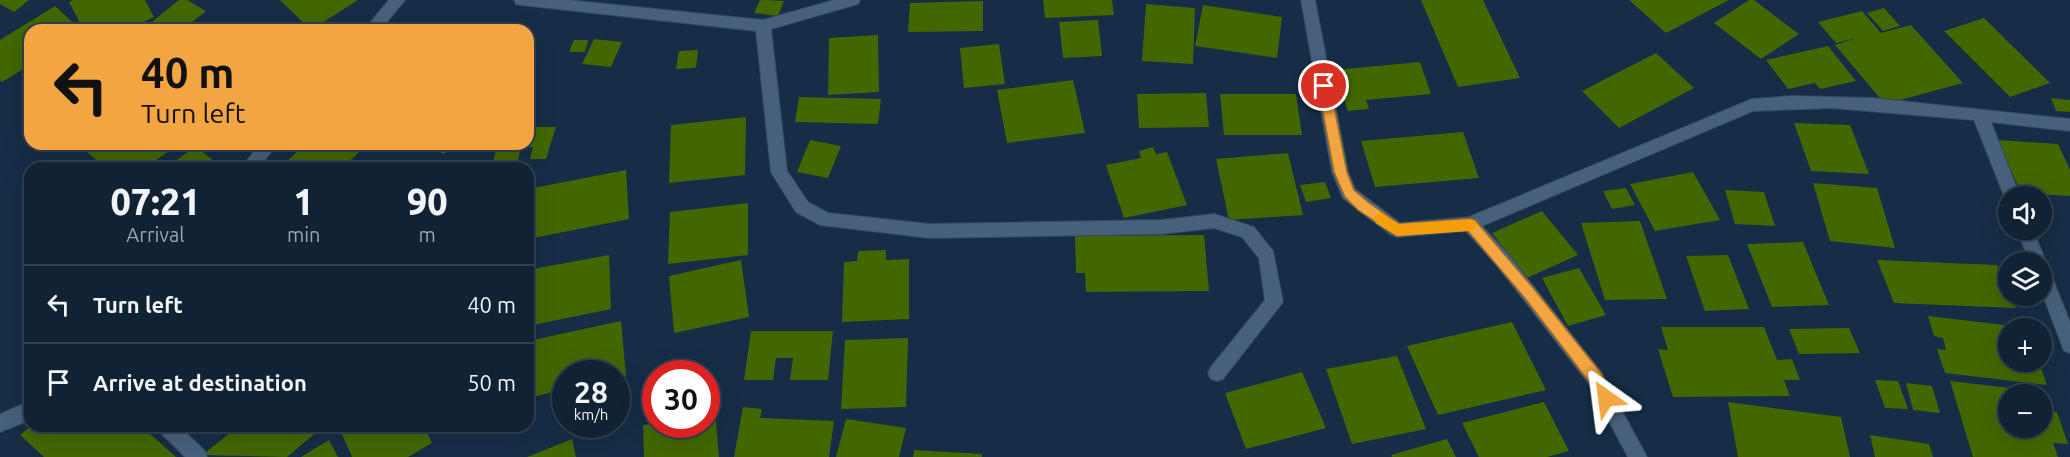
<!DOCTYPE html>
<meta charset="utf-8">
<style>
:root{--surface:#102234;--page:#1e2f40;--text:#f1f3f6;--muted:#9ca4ac;--line:#303f4f}
body{margin:0;font-family:Ubuntu,sans-serif;background:var(--page);color:var(--text);height:100vh;display:flex;flex-direction:column;font-size:22px;white-space:nowrap}
*{box-sizing:border-box;margin:0}
p{font-size:20px;color:var(--muted)}
.icon{flex:none;width:33px;height:33px;fill:none;stroke:currentColor;stroke-width:2;stroke-linecap:round;stroke-linejoin:round}
.map{position:relative;flex:1;overflow:hidden}
.panel{position:absolute;left:24px;top:162px;width:510px;height:270px;display:flex;flex-direction:column;background:var(--surface);border-radius:18px;box-shadow:0 6px 24px #0002,0 0 0 2px var(--line)}
.panel>*{flex:none}
.top-card{position:absolute;left:24px;top:24px;width:510px;height:126px;border-radius:18px;box-shadow:0 6px 24px #0002,0 0 0 2px var(--line);background:#f2a540;color:#111;overflow:hidden}
.controls{position:absolute;left:1998px;top:186px;display:grid;gap:12px}
.controls a{display:grid;place-items:center;width:54px;height:54px;border-radius:50%;background:var(--surface);box-shadow:0 6px 24px #0002,0 0 0 2px var(--line);font-size:30px}
.speed{position:absolute;left:552px;top:360px;display:flex;gap:12px;font-size:30px;font-weight:700;text-align:center}
.speed>*{display:grid;place-content:center;width:78px;height:78px;border-radius:50%;background:var(--surface);box-shadow:0 6px 24px #0002,0 0 0 2px var(--line);line-height:1}
.speed small{font-size:15px;font-weight:400}
.speed .limit{border:9px solid #d22;background:#fff;color:#111}
.pin{position:absolute;display:grid;place-items:center;width:51px;height:51px;color:#fff;margin:-26px;border:3px solid #fff;border-radius:50%;box-shadow:0 2px 6px #0007}
.me{position:absolute;width:66px;margin:-33px;rotate:329deg;stroke-linejoin:round;filter:drop-shadow(0 0 4px #0008)}
.turn{display:flex;align-items:center;gap:21px;height:126px;padding:0 18px;font-size:27px}
.turn .icon{width:78px;height:78px;stroke-width:2.5}
.turn b{display:block;font-size:42px;line-height:51px}
.eta{display:flex;justify-content:space-evenly;align-items:center;height:102px;text-align:center}
.eta b{font-size:36px;font-weight:800;line-height:42px}
ul{padding:0;list-style:none}
li{display:flex;align-items:center;gap:18px;height:78px;padding:0 18px;border-top:2px solid var(--line)}
li div{flex:1}
li b{display:block;font-size:22px}
li em{font-style:normal}
.map>svg:first-child{display:block}
.building{fill:#426700}
.lines{fill:none;stroke-linecap:round;stroke-linejoin:round}
.minor-casing{stroke:#35495d;stroke-width:2}
.minor{fill:#47617c;fill-rule:evenodd}
.route{fill:#f2a540;stroke:#9d6b2a;stroke-width:1.5}
.slow{fill:#f59e0b}
</style>
<div class="map">
<svg width="2070" height="457" viewBox="0 0 2070 457">
<rect width="100%" height="100%" fill="#152d46"/>
<g class="building">
<polygon points="0,0 29,0 14,12 0,4"/>
<polygon points="73,0 145,0 154,17 127,30 94,30 92,25 83,29 69,2"/>
<polygon points="179,0 187,0 206,11 182,30 142,30"/>
<polygon points="280,0 358,0 311,30"/>
<polygon points="760,0 784,1 778,16 754,13"/>
<polygon points="1043,0 1112,0 1114,15 1045,18"/>
<polygon points="1421,0 1483,0 1520,78 1458,87"/>
<polygon points="1629,0 1729,0 1666,33"/>
<polygon points="1749,0 1754,0 1799,34 1761,59 1714,23"/>
<polygon points="983,1 983,31 908,32 910,3"/>
<polygon points="1146,4 1195,8 1193,64 1142,61"/>
<polygon points="1203,5 1282,17 1277,58 1195,46"/>
<polygon points="55,6 81,30 30,30 30,65 2,82 0,80 0,40"/>
<polygon points="1884,8 1900,26 1883,31 1867,13"/>
<polygon points="1862,11 1881,33 1911,25 1963,83 1885,104 1835,45 1856,38 1836,43 1818,22"/>
<polygon points="1984,18 2050,83 2010,97 1944,31"/>
<polygon points="1098,20 1102,56 1063,58 1059,22"/>
<polygon points="878,35 879,92 828,95 829,38"/>
<polygon points="594,39 622,42 611,67 582,64"/>
<polygon points="574,40 588,40 585,52 569,52"/>
<polygon points="999,44 1005,84 964,88 960,48"/>
<polygon points="1828,46 1856,81 1820,89 1815,83 1788,89 1766,60"/>
<polygon points="698,50 696,68 676,69 679,51"/>
<polygon points="1656,53 1694,88 1619,128 1582,91"/>
<polygon points="1420,62 1431,94 1366,100 1369,109 1348,111 1334,70"/>
<polygon points="1073,80 1085,133 1007,143 997,90"/>
<polygon points="1206,93 1209,127 1139,128 1137,94"/>
<polygon points="1220,94 1296,94 1302,135 1224,135"/>
<polygon points="799,97 881,99 878,124 795,122"/>
<polygon points="2051,98 2070,100 2070,112 2056,111"/>
<polygon points="746,117 745,175 669,183 671,125"/>
<polygon points="1794,123 1850,125 1869,174 1811,171"/>
<polygon points="533,127 556,127 546,159 530,159 533,147 527,147"/>
<polygon points="1463,132 1479,178 1375,187 1361,141"/>
<polygon points="810,140 841,146 828,178 797,172"/>
<polygon points="1998,140 2058,144 2070,170 2070,196 2021,193"/>
<polygon points="78,144 179,144 145,168 105,168"/>
<polygon points="305,144 367,144 343,168 280,168"/>
<polygon points="421,144 454,144 444,154"/>
<polygon points="498,144 522,144 516,168 491,168"/>
<polygon points="196,146 216,163 210,168 180,168 174,162"/>
<polygon points="1153,147 1156,154 1167,152 1187,205 1124,218 1106,165 1141,158 1139,151"/>
<polygon points="1288,153 1303,215 1229,220 1216,159"/>
<polygon points="626,170 629,219 528,239 528,189"/>
<polygon points="1693,172 1720,220 1655,231 1630,184"/>
<polygon points="1325,182 1331,198 1306,202 1300,185"/>
<polygon points="1813,183 1877,188 1895,248 1830,241"/>
<polygon points="1626,188 1635,205 1612,209 1603,191"/>
<polygon points="1725,190 1764,192 1775,226 1735,224"/>
<polygon points="748,203 748,255 668,264 670,212"/>
<polygon points="1542,211 1578,255 1527,278 1492,233"/>
<polygon points="1640,221 1667,299 1605,300 1581,223"/>
<polygon points="1204,235 1209,291 1086,292 1085,273 1076,273 1075,236"/>
<polygon points="1803,242 1829,305 1772,307 1747,244"/>
<polygon points="886,250 886,260 909,259 909,319 842,322 844,262 857,261 858,251"/>
<polygon points="609,255 611,309 533,325 533,269"/>
<polygon points="1728,255 1749,309 1705,311 1686,256"/>
<polygon points="741,260 749,317 674,333 669,276"/>
<polygon points="1877,260 1997,265 2008,296 2011,296 2016,308 1894,303"/>
<polygon points="1579,268 1606,315 1568,326 1542,278"/>
<polygon points="1928,316 2021,327 2008,328 2008,362 2039,362 2047,385 1945,373 1937,349 1946,350 1943,338 1934,336"/>
<polygon points="621,321 626,376 616,378 616,374 566,374 566,389 528,398 528,341"/>
<polygon points="1512,322 1546,390 1438,415 1407,346"/>
<polygon points="1661,327 1764,327 1777,360 1792,359 1800,380 1784,380 1790,396 1673,397 1658,349 1668,350"/>
<polygon points="1849,328 1860,353 1799,354 1789,329"/>
<polygon points="751,331 833,331 828,380 790,380 793,358 776,358 773,380 744,380"/>
<polygon points="908,338 906,407 841,409 845,340"/>
<polygon points="1397,356 1426,429 1352,444 1326,369"/>
<polygon points="1302,372 1326,428 1246,449 1225,393"/>
<polygon points="1875,380 1898,381 1908,409 1885,408"/>
<polygon points="1950,381 2036,391 2037,394 2008,394 2008,428 2042,428 2042,410 2057,412 2068,444 2053,443 2058,457 1973,457"/>
<polygon points="1906,383 1932,386 1940,413 1913,410"/>
<polygon points="1544,402 1569,451 1547,457 1479,457 1462,423"/>
<polygon points="1728,402 1841,417 1850,457 1738,457"/>
<polygon points="743,407 762,409 760,418 834,421 829,457 734,457"/>
<polygon points="715,410 719,457 644,457 643,425 656,423 706,424 706,412"/>
<polygon points="846,419 906,428 899,457 836,457"/>
<polygon points="31,426 141,426 176,457 44,457 20,435"/>
<polygon points="239,426 324,426 287,457 202,455"/>
<polygon points="347,426 424,426 432,443 408,457 352,457 340,430"/>
<polygon points="467,426 494,426 494,427 466,432"/>
<polygon points="1870,435 1929,444 1933,457 1875,457"/>
<polygon points="572,439 576,457 527,457"/>
<polygon points="1447,439 1456,457 1392,457 1391,455"/>
<polygon points="329,440 338,457 301,457"/>
<polygon points="914,450 982,454 982,457 913,457"/>
</g>
<g class="lines">
<g class="minor-casing">
<g id="minor">
<polygon points="389,0 405,0 380,30 364,30"/>
<polygon points="514,0 568,0 763,20 834,0 860,0 858,4 771,29 787,171 808,202 828,213 929,224 1161,220 1214,214 1254,227 1273,251 1283,302 1223,379 1217,381 1211,379 1208,373 1211,367 1265,300 1259,258 1242,237 1214,228 1161,234 929,238 820,225 796,212 771,172 756,31 521,5 516,4"/>
<polygon points="1301,0 1315,0 1348,172 1355,189 1400,223 1469,217 1752,99 1792,96 1872,98 2070,119 2070,131 1991,122 2020,196 2008,196 2008,202 2004,196 1974,120 1832,108 1753,111 1482,226 1508,254 1601,372 1647,457 1628,457 1589,384 1496,264 1466,231 1397,237 1391,235 1343,198 1332,172"/>
<polygon points="260,144 277,144 259,168 241,168"/>
<polygon points="2017,230 2033,230 2046,262 2045,266 2050,272 2070,322 2070,353 2064,351 2042,293 2042,262 2030,262"/>
<polygon points="30,401 30,420 0,432 0,414"/>
<polygon points="157,426 179,426 205,451 207,457 185,457 160,432"/>
</g>
</g>
<use href="#minor" class="minor"/>
</g>
<polygon class="route" points="1324,81 1330,86 1347,172 1354,190 1368,202 1399,224 1470,219 1475,220 1534,289 1601,373 1614,398 1611,403 1606,405 1601,403 1590,383 1524,297 1467,230 1397,236 1358,210 1345,197 1334,172 1318,86"/>
<polygon class="slow" points="1381,213 1399,224 1470,219 1475,221 1477,225 1475,229 1470,231 1397,236 1376,223 1374,219 1376,215"/>
</svg>
<div class="controls">
<a><svg class="icon" aria-label="sound" viewBox="0 0 24 24"><path d="M4 9h4l5-4v14l-5-4H4zM17 9q2 3 0 6"/></svg></a>
<a><svg class="icon" aria-label="layers" viewBox="0 0 24 24"><path d="M12 4l9 5-9 5-9-5zM3 14l9 5 9-5"/></svg></a>
<a>+</a>
<a>−</a>
</div>
<div class="speed"><div>28<small>km/h</small></div><div class="limit">30</div></div>
<div class="pin" style="left:1324px;top:86px;background:#d93025"><svg class="icon" aria-label="arrive" viewBox="0 0 24 24"><path d="M6 21V4h12l-3 4 3 4H6"/></svg></div>
<svg class="me" style="left:1606px;top:398px" viewBox="-20 -20 40 40"><path d="M0-17L14 15 0 8-14 15z" fill="#f2a540" stroke="#fff" stroke-width="4"/></svg>
<div class="top-card">
<div class="turn"><svg class="icon" aria-label="left" viewBox="0 0 24 24"><path d="M17 20v-9H6M10 6l-5 5 5 5"/></svg><div><b>40 m</b>Turn left</div></div>
</div>
<section class="panel">
<div class="eta">
<div><b>07:21</b><p>Arrival</p></div>
<div><b>1</b><p>min</p></div>
<div><b>90</b><p>m</p></div>
</div>
<ul>
<li><svg class="icon" aria-label="left" viewBox="0 0 24 24"><path d="M17 20v-9H6M10 6l-5 5 5 5"/></svg><div><b>Turn left</b></div><em>40 m</em></li>
<li><svg class="icon" aria-label="arrive" viewBox="0 0 24 24"><path d="M6 21V4h12l-3 4 3 4H6"/></svg><div><b>Arrive at destination</b></div><em>50 m</em></li>
</ul>
</section>
</div>
